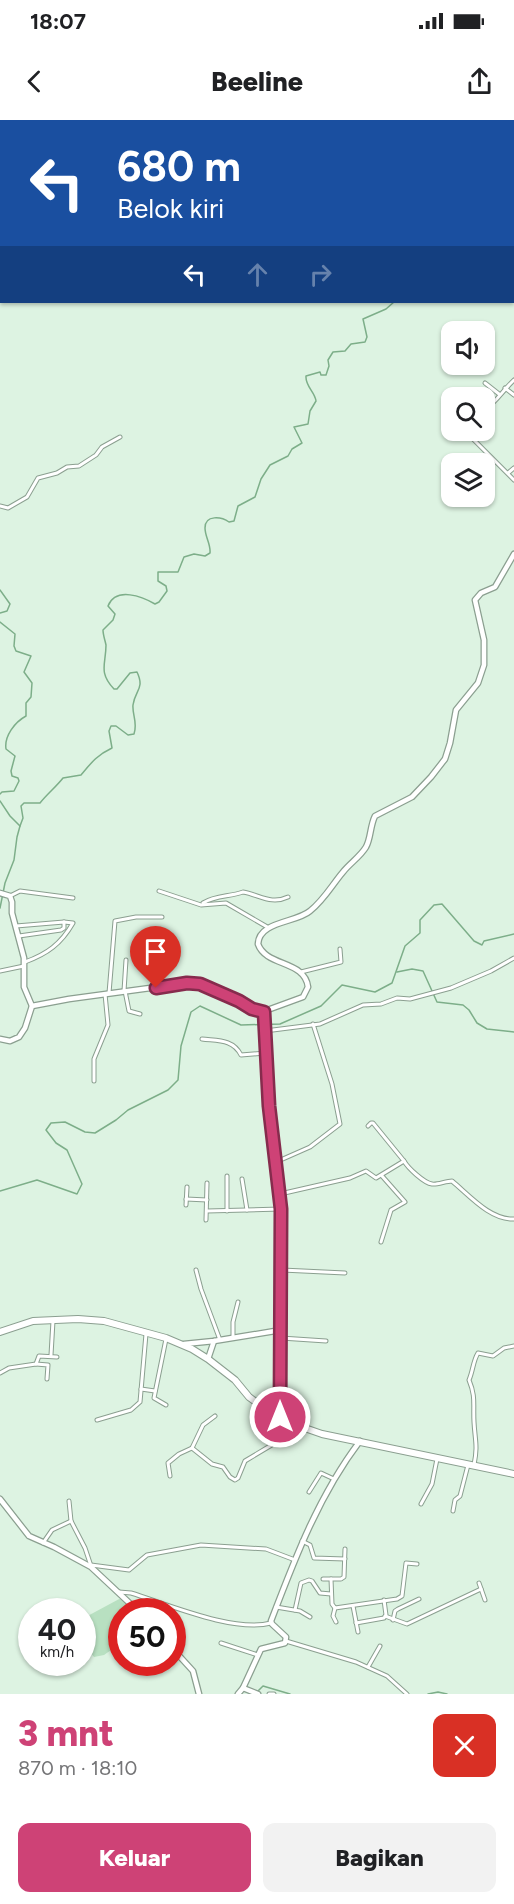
<!DOCTYPE html>
<html lang="id">
<meta charset="utf-8">
<style>
:root{--surface:#fff;--page:#f2f2f2;--text:#202124;--muted:#757577;--accent:#ce4276}
body{margin:0;font-family:Figtree,sans-serif;background:var(--page);color:var(--text);height:100vh;display:flex;flex-direction:column;font-size:22px;white-space:nowrap}
*{box-sizing:border-box;margin:0}
p{font-size:20px;color:var(--muted)}
.icon{flex:none;width:33px;height:33px;fill:none;stroke:currentColor;stroke-width:2;stroke-linecap:round;stroke-linejoin:round}
.map{position:relative;height:1574px;overflow:hidden}
.details{display:flex;flex-direction:column;background:var(--surface);flex:1}
.details>*{flex:none}
.top-card{position:absolute;left:0px;top:0px;width:514px;height:183px;box-shadow:0 2px 4px #0004;background:#1a4fa0;color:#fff;overflow:hidden}
.fabs{position:absolute;left:441px;top:201px;display:grid;gap:12px}
.fabs a{display:grid;place-items:center;width:54px;height:54px;border-radius:12px;background:var(--surface);box-shadow:0 2px 4px #0004;font-size:30px}
.speed{position:absolute;left:18px;top:1478px;display:flex;gap:12px;font-size:30px;font-weight:700;text-align:center}
.speed>*{display:grid;place-content:center;width:78px;height:78px;border-radius:50%;background:var(--surface);box-shadow:0 2px 4px #0004;line-height:1}
.speed small{font-size:15px;font-weight:400}
.speed .limit{border:9px solid #d22;background:#fff;color:#111}
.pin{position:absolute;display:grid;place-items:center;width:51px;height:51px;color:#fff;margin:-62px -26px;border-radius:50% 50% 50% 0;rotate:-45deg;box-shadow:0 0 6px #0007}
.pin .icon{rotate:45deg}
.me{position:absolute;width:66px;margin:-33px;rotate:0deg;stroke-linejoin:round;filter:drop-shadow(0 0 4px #0008)}
.turn{display:flex;align-items:center;gap:21px;height:126px;padding:0 18px;font-size:27px}
.turn .icon{width:78px;height:78px;stroke-width:2.5}
.turn b{display:block;font-size:42px;line-height:51px}
.lanes{display:flex;align-items:center;height:57px;padding:0 18px;background:#0003;justify-content:center;gap:30px;direction:ltr}
.lanes .off{opacity:.35}
.round{display:grid;place-items:center;flex:none;width:63px;height:63px;border-radius:12px;background:var(--page)}
.headline{display:flex;align-items:center;justify-content:space-between;height:102px;padding:0 18px}
h1{font-size:36px;font-weight:800;line-height:45px;color:var(--accent)}
.button{display:flex;gap:12px;margin-top:auto;padding:12px 18px}
.button a{flex:1;height:69px;border-radius:12px;background:var(--accent);color:#fff;font-size:24px;font-weight:800;line-height:69px;text-align:center}
.button a+a{background:var(--page);color:var(--text)}
.status{display:flex;justify-content:space-between;align-items:center;height:42px;padding:0 30px;background:var(--surface);direction:ltr}
.status svg{height:16px;fill:currentColor}
header{display:flex;justify-content:space-between;align-items:center;height:78px;padding:0 18px;background:var(--surface);font-size:27px;font-weight:800}
.map>svg:first-child{display:block}
.green{fill:#b8e0c1}
.lines{fill:none;stroke-linecap:round;stroke-linejoin:round}
.stream{stroke:#7dae89;stroke-width:1.5}
.street-casing{stroke:#8b9f90;stroke-width:5}
.secondary-casing{stroke:#8b9f90;stroke-width:7}
.highway-casing{stroke:#8b9f90;stroke-width:8}
.street{stroke:#fff;stroke-width:3}
.secondary{stroke:#fff;stroke-width:4.5}
.highway{stroke:#fff;stroke-width:6}
.route-casing{stroke:#862b4d;stroke-width:15}
.route{stroke:#ce4276;stroke-width:10}
</style>
<div class="status"><b>18:07</b><svg viewBox="0 0 49 12"><path d="M0 12V9h3v3zM5 12V6h3v6zM10 12V3h3v9zM15 12V0h3v12zM26 1h20v11H26zM47 4h2v5h-2z"/></svg></div>
<header><svg class="icon" aria-label="back" viewBox="0 0 24 24"><path d="M15 5l-7 7 7 7"/></svg>Beeline<svg class="icon" aria-label="share" viewBox="0 0 24 24"><path d="M12 15V3M7 8l5-5 5 5M5 13v7h14v-7"/></svg></header>
<div class="map">
<svg width="514" height="1574" viewBox="0 0 514 1574">
<rect width="100%" height="100%" fill="#ddf3e2"/>
<polygon class="green" points="121,1478 136,1491 122,1491 121,1523 104,1535 94,1537 83,1523 82,1499"/>
<g class="lines">
<g class="stream">
<polyline points="513,18 514,17"/>
<polyline points="513,58 513,62"/>
<polyline points="0,470 10,484 7,491 0,493"/>
<path d="M0,502L15,514L14,526L16,531L31,536L24,552L32,563L31,577L26,583V596C15,602 4,616 6,629L15,636L11,651L12,656L18,658L19,661L14,671L2,672L0,674"/>
<polyline points="0,681 10,696 20,706 17,717 14,740 5,763 0,788"/>
<path d="M20,706L23,698L21,686L24,683H40C47,674 56,667 63,658L81,655C91,643 97,635 112,628L109,611L111,606H116L128,615L134,614C138,602 132,595 133,585C135,570 145,569 137,552L130,553L117,569H114C98,552 106,544 106,525C105,520 103,515 103,510L113,500L115,494L108,486C116,466 143,477 155,484L159,482L167,471L166,466L158,461V452H178L184,437L194,434L205,436L210,433C211,424 205,417 205,408C205,394 222,397 229,402L234,401L238,386L255,377L261,359L270,345L288,336L292,329L302,323L294,307L308,304L310,291L316,281C315,272 305,266 306,256L320,252L321,255H326L329,246L328,240L333,232L345,231L351,224L365,222L367,217L363,199L386,189L394,182"/>
<polyline points="397,852 412,849 423,851 437,882 463,885 469,890 477,903 487,909 514,912"/>
<polyline points="0,1071 37,1060 77,1074 82,1064 67,1030 56,1023 46,1010 51,1003 65,1002 85,1012 95,1013 116,1000 128,990 168,970 178,960 181,926 191,892 200,886 241,905 280,904 321,886 342,865 375,872 392,863 405,826 420,813 420,800 434,785 442,784 474,821 482,825 484,821 514,814"/>
<polyline points="256,1573 263,1566 290,1574"/>
<polyline points="428,1574 438,1572 447,1574"/>
</g>
<g class="street-casing">
<g id="street">
<polyline points="485,263 499,274"/>
<polyline points="505,268 514,275"/>
<path d="M484,290C496,283 503,270 514,260"/>
<polyline points="464,310 514,360"/>
<polyline points="508,353 514,348"/>
<polyline points="0,386 8,388 27,377 38,358 57,353 67,347 79,346 96,335 102,327 120,317"/>
<polyline points="159,771 201,785 226,783 269,808"/>
<polyline points="10,776 20,771 73,778"/>
<path d="M203,783C216,775 229,777 243,772C260,775 271,785 288,777"/>
<polyline points="16,806 64,802 64,808 61,810 19,816"/>
<path d="M25,842C47,834 61,824 73,803L64,802"/>
<polyline points="0,851 24,846"/>
<polyline points="301,852 341,842 340,829"/>
<polyline points="124,871 126,840"/>
<polyline points="125,871 129,891 140,894"/>
<polyline points="109,873 115,801 136,797 162,797"/>
<polyline points="265,911 320,904 363,885 381,884 397,878 410,879 451,868 491,851 514,838"/>
<path d="M202,919C218,921 233,919 241,935L265,933"/>
<polyline points="94,961 94,939 108,905 105,874"/>
<polyline points="368,1006 371,1003 373,1003 404,1041"/>
<polyline points="276,1042 310,1027 340,1004 332,964 313,904"/>
<polyline points="242,1059 247,1090"/>
<path d="M280,1074L350,1058L366,1051L376,1058L404,1041C408,1048 424,1063 432,1064C437,1065 446,1061 452,1061C469,1075 490,1100 514,1099"/>
<polyline points="186,1079 207,1080"/>
<polyline points="186,1085 187,1067"/>
<polyline points="207,1091 281,1089"/>
<polyline points="227,1091 227,1056"/>
<polyline points="206,1100 207,1063"/>
<polyline points="381,1122 391,1090 405,1082 382,1056"/>
<polyline points="196,1150 201,1169 220,1220"/>
<polyline points="282,1150 345,1153"/>
<polyline points="233,1218 233,1202 238,1182"/>
<polyline points="281,1218 326,1221"/>
<polyline points="166,1219 154,1278 166,1285"/>
<polyline points="51,1235 53,1201"/>
<polyline points="36,1244 48,1245 47,1259"/>
<polyline points="0,1253 9,1248 36,1244 39,1236 57,1237"/>
<polyline points="141,1269 155,1271"/>
<polyline points="215,1296 203,1305 192,1328 212,1344 223,1347 230,1357 235,1360 238,1358 245,1341 275,1323 279,1311 298,1306"/>
<polyline points="97,1300 131,1290 140,1282 146,1214"/>
<path d="M474,1345C478,1325 475,1321 474,1302C473,1284 476,1277 469,1260C473,1251 473,1241 478,1233L493,1236L504,1228L514,1226"/>
<polyline points="170,1356 168,1343 179,1334 192,1328"/>
<polyline points="309,1372 321,1353 334,1359"/>
<polyline points="69,1381 71,1401 85,1428 91,1446"/>
<polyline points="421,1384 432,1364 437,1339"/>
<polyline points="453,1391 455,1380 460,1376 468,1345"/>
<polyline points="302,1421 310,1425 314,1438 345,1439"/>
<polyline points="43,1423 52,1410 71,1401"/>
<polyline points="91,1445 129,1450 147,1435 201,1425 266,1429 295,1440"/>
<polyline points="323,1459 341,1459 344,1457 345,1429"/>
<polyline points="331,1459 332,1484 335,1488 397,1479 402,1476 406,1443 417,1444"/>
<polyline points="479,1463 485,1480"/>
<path d="M119,1472L131,1473C167,1484 234,1513 271,1503"/>
<polyline points="353,1486 358,1512"/>
<polyline points="276,1487 300,1491 310,1497"/>
<polyline points="335,1488 333,1496 336,1502"/>
<polyline points="295,1490 301,1463 309,1460 312,1461 320,1473 331,1474"/>
<polyline points="385,1496 407,1504 481,1469"/>
<polyline points="393,1500 395,1491 398,1489 419,1479"/>
<polyline points="356,1503 384,1498 386,1495 384,1480"/>
<polyline points="286,1521 356,1542 387,1556 407,1574"/>
<polyline points="221,1523 258,1535"/>
<polyline points="368,1547 380,1526"/>
<polyline points="269,1574 274,1574"/>
</g>
</g>
<g class="secondary-casing">
<g id="secondary">
<polyline points="0,773 10,776 12,782 12,793 24,838 24,867 32,886 25,908 19,917 10,921 0,919"/>
<path d="M32,886L69,879L187,863L200,864L216,870L252,889L262,892L303,877L308,867C305,840 266,847 258,824C259,801 296,803 310,791C324,780 332,765 343,752C350,743 360,737 366,727C371,718 370,706 375,696L412,677L431,657L445,639L450,623L456,590L478,563L484,545V520L475,480L481,473L495,467L514,434"/>
<polyline points="264,892 269,986 281,1089 280,1297"/>
<polyline points="184,1224 214,1221 281,1210"/>
<polyline points="208,1239 214,1221"/>
<polyline points="0,1379 29,1416 54,1427 91,1447 138,1491"/>
<polyline points="172,1528 193,1551 199,1574"/>
<polyline points="243,1568 258,1574"/>
<path d="M238,1574L243,1568L261,1529L285,1523L286,1517L272,1504L271,1501C295,1438 319,1375 360,1321"/>
</g>
</g>
<g class="highway-casing">
<polyline id="highway" points="0,1212 33,1201 78,1199 104,1201 166,1218 192,1229 208,1239 235,1260 249,1277 264,1288 299,1306 322,1314 514,1354"/>
</g>
<use href="#street" class="street"/>
<use href="#secondary" class="secondary"/>
<use href="#highway" class="highway"/>
</g>
<g class="lines">
<g class="route-casing">
<polyline id="route" points="156,868 187,863 200,864 239,881 252,889 264,892 269,986 281,1089 280,1297"/>
</g>
<use href="#route" class="route"/>
</g>
</svg>
<div class="fabs">
<a><svg class="icon" aria-label="sound" viewBox="0 0 24 24"><path d="M4 9h4l5-4v14l-5-4H4zM17 9q2 3 0 6"/></svg></a>
<a><svg class="icon" aria-label="search" viewBox="0 0 24 24"><circle cx="10" cy="10" r="6"/><path d="M15 15l6 6"/></svg></a>
<a><svg class="icon" aria-label="layers" viewBox="0 0 24 24"><path d="M12 4l9 5-9 5-9-5zM3 14l9 5 9-5"/></svg></a>
</div>
<div class="speed"><div>40<small>km/h</small></div><div class="limit">50</div></div>
<div class="pin" style="left:156px;top:868px;background:#d93025"><svg class="icon" aria-label="arrive" viewBox="0 0 24 24"><path d="M6 21V4h12l-3 4 3 4H6"/></svg></div>
<svg class="me" style="left:280px;top:1297px" viewBox="-20 -20 40 40"><circle r="17" fill="#ce4276" stroke="#fff" stroke-width="3"/><path d="M0-11L8 9 0 5-8 9z" fill="#fff"/></svg>
<div class="top-card">
<div class="turn"><svg class="icon" aria-label="left" viewBox="0 0 24 24"><path d="M17 20v-9H6M10 6l-5 5 5 5"/></svg><div><b>680 m</b>Belok kiri</div></div>
<div class="lanes"><svg class="icon" aria-label="left" viewBox="0 0 24 24"><path d="M17 20v-9H6M10 6l-5 5 5 5"/></svg><svg class="icon off" aria-label="ahead" viewBox="0 0 24 24"><path d="M12 20V5M6 11l6-6 6 6"/></svg><svg class="icon off" aria-label="right" viewBox="0 0 24 24"><path d="M7 20v-9h11M14 6l5 5-5 5"/></svg></div>
</div>
</div>
<section class="details">
<div class="headline"><div><h1>3 mnt</h1><p>870 m · 18:10</p></div><a class="round" style="background:#d93025;color:#fff"><svg class="icon" aria-label="close" viewBox="0 0 24 24"><path d="M6 6l12 12M18 6L6 18"/></svg></a></div>
<div class="button"><a>Keluar</a><a>Bagikan</a></div>
</section>
